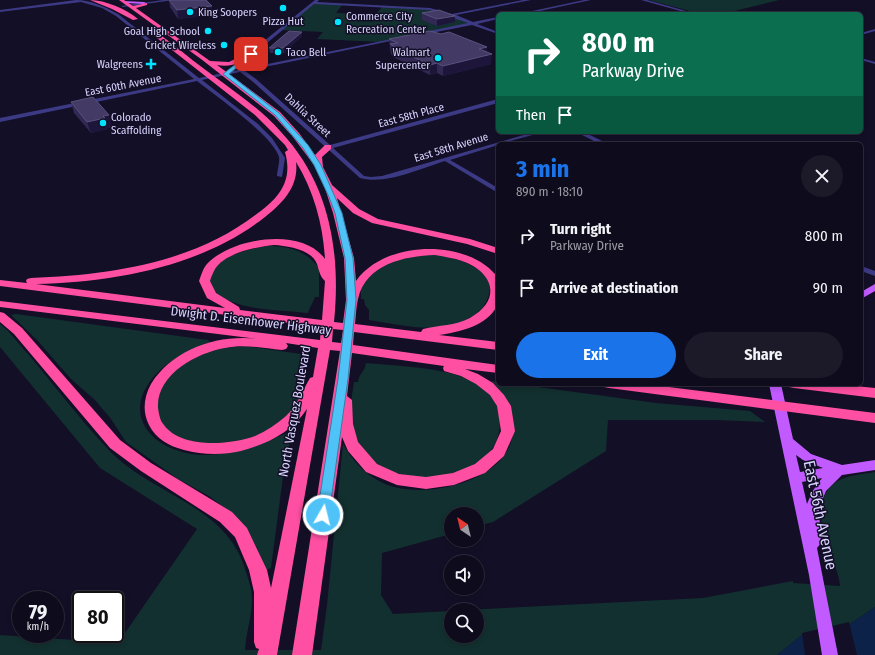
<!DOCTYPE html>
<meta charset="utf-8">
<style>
:root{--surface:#0e0b1c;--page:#1c1929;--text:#f1f3f6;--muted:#9b9ba3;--line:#2e2b3b;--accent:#1a73e8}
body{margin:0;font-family:"Fira Sans Condensed",sans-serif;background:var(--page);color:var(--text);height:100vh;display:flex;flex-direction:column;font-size:15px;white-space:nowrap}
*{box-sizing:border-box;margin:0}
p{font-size:13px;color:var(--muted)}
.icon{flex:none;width:22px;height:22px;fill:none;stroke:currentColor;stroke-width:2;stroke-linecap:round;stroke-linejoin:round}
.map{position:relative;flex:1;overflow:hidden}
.drawer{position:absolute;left:496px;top:142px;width:367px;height:244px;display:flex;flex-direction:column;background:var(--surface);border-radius:6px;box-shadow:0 2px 6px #0003,0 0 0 1px var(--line)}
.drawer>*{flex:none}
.hud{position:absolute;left:496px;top:12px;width:367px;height:122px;border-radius:6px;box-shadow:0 2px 6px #0003,0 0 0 1px var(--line);background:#0b6e4f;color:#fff;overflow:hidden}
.needle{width:26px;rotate:325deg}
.tools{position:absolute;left:444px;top:507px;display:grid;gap:8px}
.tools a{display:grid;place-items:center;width:40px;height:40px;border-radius:50%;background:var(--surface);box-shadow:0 2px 6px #0003,0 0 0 1px var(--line);font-size:20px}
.speed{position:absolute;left:12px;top:591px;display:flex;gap:8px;font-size:20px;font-weight:700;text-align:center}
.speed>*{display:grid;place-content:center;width:52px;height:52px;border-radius:50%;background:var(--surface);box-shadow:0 2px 6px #0003,0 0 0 1px var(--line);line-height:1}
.speed small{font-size:10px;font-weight:400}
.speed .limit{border:2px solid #111;border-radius:6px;background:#fff;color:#111}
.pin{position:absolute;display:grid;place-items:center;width:34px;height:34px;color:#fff;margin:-17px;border-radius:8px;box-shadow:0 2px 6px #0006}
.me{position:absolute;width:44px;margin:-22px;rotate:8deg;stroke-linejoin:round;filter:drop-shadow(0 0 3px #0008)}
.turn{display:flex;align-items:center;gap:14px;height:84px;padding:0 20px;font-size:18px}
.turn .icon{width:52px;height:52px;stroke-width:2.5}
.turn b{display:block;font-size:28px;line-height:34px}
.then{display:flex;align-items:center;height:38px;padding:0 20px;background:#0003;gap:8px;font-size:15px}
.round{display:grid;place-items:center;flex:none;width:42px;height:42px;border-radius:21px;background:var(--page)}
.headline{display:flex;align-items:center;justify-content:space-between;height:68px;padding:0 20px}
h1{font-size:24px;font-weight:700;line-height:30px;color:var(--accent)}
.cta{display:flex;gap:8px;margin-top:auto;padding:8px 20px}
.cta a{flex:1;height:46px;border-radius:24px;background:var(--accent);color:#fff;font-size:16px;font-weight:700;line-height:46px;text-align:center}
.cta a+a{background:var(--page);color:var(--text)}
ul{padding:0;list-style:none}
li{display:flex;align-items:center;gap:12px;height:52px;padding:0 20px}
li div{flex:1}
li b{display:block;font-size:15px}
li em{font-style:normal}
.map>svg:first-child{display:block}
.green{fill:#12302f}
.water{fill:#0c2248}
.pier{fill:#130f26}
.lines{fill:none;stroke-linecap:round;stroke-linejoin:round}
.minor{fill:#3d3a85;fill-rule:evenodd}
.major{fill:#c25bff;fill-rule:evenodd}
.highway{fill:#ff4fa3;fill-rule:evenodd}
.wall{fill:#312854}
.shaded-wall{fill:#1d163a}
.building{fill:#433a66;stroke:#5a527e}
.route{fill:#4fc3f7;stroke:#337fa1}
.poi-dot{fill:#00e5ff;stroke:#130f26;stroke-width:1.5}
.labels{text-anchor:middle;stroke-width:3;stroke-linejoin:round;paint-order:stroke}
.far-poi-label{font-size:11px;fill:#d9d4ff;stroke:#130f26;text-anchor:start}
.far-street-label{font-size:11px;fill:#d9d4ff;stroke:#130f26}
.street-label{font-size:13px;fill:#d9d4ff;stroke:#130f26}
.near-street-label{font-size:16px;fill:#d9d4ff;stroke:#130f26}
</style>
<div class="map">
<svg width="875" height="655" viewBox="0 0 875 655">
<rect width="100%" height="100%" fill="#130f26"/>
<g class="green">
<polygon points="649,0 779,0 722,14 701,14"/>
<polygon points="313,3 343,4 336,13 376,14 383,6 434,10 473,23 380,42 317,39 323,32 281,30"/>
<path d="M267,246C287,246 306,250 319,268V297H315C314,301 310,306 308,313C277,309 233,312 211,288C210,285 209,281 209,278C211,258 251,248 267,246Z"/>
<path d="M429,254C452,256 505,269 486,302C479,316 464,322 449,326C422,331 395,324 369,320V310L365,305L364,299H361V286L369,275L395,259Z"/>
<path d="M16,314L208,340L211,343C191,351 171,358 156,374C117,417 156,453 202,455C234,455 261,443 290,432L291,436L284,469L271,568L264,571L257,548L245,527L229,511L209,496L178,479L126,442L111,419L95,400L71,379L37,340L11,315Z"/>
<path d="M0,324C11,332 19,345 29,355C55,386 79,418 107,448C149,495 228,504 246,572C249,581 252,590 252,599C252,616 246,633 245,650H321L327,605L343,444C352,460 363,472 379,481C415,502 503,485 512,438C513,433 511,426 510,420C507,400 505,395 491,381L498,382V384H516L656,403L750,411L765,422L717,420H608L606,451L493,522L477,526V514H451V534L382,553L381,595L393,614L451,611V636H477V610H465L703,598L793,581V583L840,586C839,572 832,561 828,548C820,526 815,497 836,482C847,475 863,474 875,472V607L850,624L802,635L777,655H0V635L118,643L197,529L100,468L0,347Z"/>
<path d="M246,346L301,354L299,370L302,375L301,380H305C303,391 300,401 292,410C268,439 218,452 183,439C177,437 169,434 165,429C157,419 153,403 158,391C164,375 194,356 210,351C221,348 233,347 246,346Z"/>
<path d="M366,363C396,366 438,367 465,378C481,384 496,396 499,414C510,481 401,495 364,454C361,451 356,446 354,443C352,439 352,434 352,431C349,412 351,401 354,382H358C359,373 365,372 366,363Z"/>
</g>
<polygon class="water" points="875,607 875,655 777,655 802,635 850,624"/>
<polygon class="pier" points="849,622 857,655 805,655 802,633"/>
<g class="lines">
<g class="minor">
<path d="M76,0C91,0 105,7 118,14L199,78L228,72V70L315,0H319L317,2L430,8L452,14L523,0H531L456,15L473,22L498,17V19L477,24L498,32V34L472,25L421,35L420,33L468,23L430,10L314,4L233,71L402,37L400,39L245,71L256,79L330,145L498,99V103L333,148L364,176L371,177L382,176L534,132H544L498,144V145L450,160L498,188V193L445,161C419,169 386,185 360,178L252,81L240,72L202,80L258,124L272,138L285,158L282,177L277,176C277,171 280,162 279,157C272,135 217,97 197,81L0,122V118L194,79L116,16L102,8L81,2L0,12V10Z"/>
<polygon points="163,0 174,0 123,7 121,6"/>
<polygon points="584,0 591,0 526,14 518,14"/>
<polygon points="641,0 647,0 697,14 691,14"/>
<polygon points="875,29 875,31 861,35 861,33"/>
<polygon points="861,58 875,62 875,64 861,60"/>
<polygon points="576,132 584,132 608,144 600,144"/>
<polygon points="861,266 875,271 875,276 861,271"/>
</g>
<g class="major">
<polygon points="124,1 144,2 146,3 144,4 125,3"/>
<polygon points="875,284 875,291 861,299 861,292"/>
<path d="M769,384H781L793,439L811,454L842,465L875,460V470L842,475L826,491L821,503L819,511L821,543L817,548L838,655H822L809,575ZM796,455L803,460L823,468L800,472ZM822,478L812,492L807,504L802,482Z"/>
</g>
<g class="highway">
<path d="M90,0C105,0 126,9 138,19L133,20L112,9Z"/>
<path d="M119,0H124L133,6L147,3V5L136,8L210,61L229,62L253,50H257V52C244,61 233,68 217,65L280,112L299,133L315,155L325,145H331V149L322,157L323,167L332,185L359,209L378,219L470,239L498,248V254L467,244L372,223L353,213L337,198L354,258L356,281C384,241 463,238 495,274C499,279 498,285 498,291C498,295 499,302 497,306C487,326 459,332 439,335L498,342V350L354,332L353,345L498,365V373L465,369L478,374L493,383L504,395L511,406L515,431L504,456L485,473L454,485L426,489L397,485L366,472L348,451L342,437L312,655H292L340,351L330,350L277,655H257L259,649L256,648L254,642V592L249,570L235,537L220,522L141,471L110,448L14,334L0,322V312L4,313L22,328L120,440L151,463L232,512L247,528L267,570L271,588L307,409C292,432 267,444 241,451C223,455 203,455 184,450C169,446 156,439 149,425C142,411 144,397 151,384C173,349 218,334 258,339L0,307V301L320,340L321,327L0,286V280L27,283L26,281L27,279L31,278C110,275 194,263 258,213C280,197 293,180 285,152L288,150L285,145L255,115L153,35L152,34L155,32C162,35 169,42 175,46C187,56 199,65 211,74C235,92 261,109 281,132C330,184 341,253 334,322L343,323L346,300L344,258L333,213L323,182L314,165L293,137L274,116L201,59ZM296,162C314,191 323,225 325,259C302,226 231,238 207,264C203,268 201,276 199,281L207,298L225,308L36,284C115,282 201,267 265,217C283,203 299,186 296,162ZM274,245C288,246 311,249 317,264C319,270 320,277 325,281L322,320L240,310L239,307L216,293L210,281C211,277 213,273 215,269C225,253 256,247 274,245ZM435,255C445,257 454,258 462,261C494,272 502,300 470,318C455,326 439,325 423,329L421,332L355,324C356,316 356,307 358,299C366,264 404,256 435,255ZM333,329L343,330L341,343L332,342ZM286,343L318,348L313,377L310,378C302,391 298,405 286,416C277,424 266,431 255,436C231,445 181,449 164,425C160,421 159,414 158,408C156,375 196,353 225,348C244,344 263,348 282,350L286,349L288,346ZM352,353L444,366L443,368L444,371L461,376L476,384L490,395L497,406L501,431L493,449L475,464L453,473L426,477L399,474L377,464L358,442L353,424L352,400L347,396Z"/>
<polygon points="602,384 645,384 875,413 875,423 609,388 604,387"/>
<polygon points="787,384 835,384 875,388 875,398 794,388 789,387"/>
</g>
</g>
<g class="wall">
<polygon points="169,0 206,0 213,15 178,19 170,7"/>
<polygon points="422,13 455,22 437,26 422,20"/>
<polygon points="302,36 284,53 270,53 269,48"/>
<polygon points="389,39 487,47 487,52 491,64 443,76 437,73 430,75 393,57 392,55 391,54 390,49 390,48"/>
<polygon points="71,102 112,127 108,128 108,129 91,133 74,113"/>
</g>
<g class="shaded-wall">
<polygon points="212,6 213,15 178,19 177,10"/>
<polygon points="455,16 455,22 437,26 437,19"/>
<polygon points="302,32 302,36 284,53 283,48"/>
<polygon points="487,47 487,56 492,54 491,64 443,76 443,66 479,49"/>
<polygon points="437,63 437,73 430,75 430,65"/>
<polygon points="109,115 112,127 108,128 108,129 91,133 87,122"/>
</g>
<g class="building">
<polygon points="169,0 206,0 212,6 177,10"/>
<polygon points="439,10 455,16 437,19 422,13"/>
<polygon points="289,31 302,32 283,48 269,48"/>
<polygon points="430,31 441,34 449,32 487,47 479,49 492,54 443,66 437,63 430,65 392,47 395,47 390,44 398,43 389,39"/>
<polygon points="93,97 109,115 103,116 105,118 87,122 71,102"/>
</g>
<polygon class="route" points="249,54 253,54 229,74 279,113 308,145 321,165 342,213 353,258 356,300 348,379 329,515 328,518 323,520 319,518 317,515 338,379 347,300 345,258 335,213 329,197 314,165 303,148 275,115 223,74"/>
<g class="poi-dot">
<circle cx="283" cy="8" r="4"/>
<circle cx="190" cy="12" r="4"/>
<circle cx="338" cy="22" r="4"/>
<circle cx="208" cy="31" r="4"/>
<circle cx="224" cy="45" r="4"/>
<circle cx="278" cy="52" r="4"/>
<circle cx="438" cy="58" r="4"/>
<path d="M149 58h4v4h4v4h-4v4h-4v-4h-4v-4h4z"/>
<circle cx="103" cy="123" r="4"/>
</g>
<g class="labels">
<g class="far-poi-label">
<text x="198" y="16">King Soopers</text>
<text x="346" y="20">Commerce City<tspan x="346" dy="13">Recreation Center</tspan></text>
<text x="283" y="25" text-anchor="middle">Pizza Hut</text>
<text x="200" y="35" text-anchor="end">Goal High School</text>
<text x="216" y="49" text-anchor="end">Cricket Wireless</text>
<text x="286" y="56">Taco Bell</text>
<text x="430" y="56" text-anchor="end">Walmart<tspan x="430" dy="13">Supercenter</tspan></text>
<text x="143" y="68" text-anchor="end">Walgreens</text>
<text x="111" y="121">Colorado<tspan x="111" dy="13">Scaffolding</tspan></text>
</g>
<g class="far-street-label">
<text transform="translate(123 85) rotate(-11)" y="4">East 60th Avenue</text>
<text transform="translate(308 115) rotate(43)" y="4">Dahlia Street</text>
<text transform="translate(411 115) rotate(-15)" y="4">East 58th Place</text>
<text transform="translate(451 147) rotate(-17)" y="4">East 58th Avenue</text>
</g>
<g class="street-label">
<text transform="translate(251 320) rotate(7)" y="5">Dwight D. Eisenhower Highway</text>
<text transform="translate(294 411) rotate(-80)" y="5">North Vasquez Boulevard</text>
</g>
<g class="near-street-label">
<text transform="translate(821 515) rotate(78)" y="6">East 56th Avenue</text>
</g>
</g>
</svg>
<div class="tools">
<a><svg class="needle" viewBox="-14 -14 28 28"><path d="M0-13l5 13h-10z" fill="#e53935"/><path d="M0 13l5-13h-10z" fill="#9b9ba3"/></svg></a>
<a><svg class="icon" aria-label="sound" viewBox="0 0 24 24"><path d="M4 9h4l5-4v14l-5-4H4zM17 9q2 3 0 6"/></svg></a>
<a><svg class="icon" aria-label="search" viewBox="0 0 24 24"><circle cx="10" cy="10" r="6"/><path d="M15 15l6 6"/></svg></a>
</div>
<div class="speed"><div>79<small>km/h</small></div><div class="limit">80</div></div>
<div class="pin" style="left:251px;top:54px;background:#d93025"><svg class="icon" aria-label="arrive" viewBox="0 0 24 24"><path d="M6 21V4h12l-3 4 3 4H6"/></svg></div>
<svg class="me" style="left:323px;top:515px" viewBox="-20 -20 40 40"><circle r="17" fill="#4fc3f7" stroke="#fff" stroke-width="3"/><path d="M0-11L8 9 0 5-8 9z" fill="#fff"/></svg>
<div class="hud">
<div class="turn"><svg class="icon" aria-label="right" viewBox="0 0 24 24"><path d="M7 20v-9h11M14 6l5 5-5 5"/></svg><div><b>800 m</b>Parkway Drive</div></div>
<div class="then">Then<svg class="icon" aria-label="arrive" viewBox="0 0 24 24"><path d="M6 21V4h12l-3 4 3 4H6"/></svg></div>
</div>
<section class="drawer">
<div class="headline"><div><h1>3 min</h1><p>890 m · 18:10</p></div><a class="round"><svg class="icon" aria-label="close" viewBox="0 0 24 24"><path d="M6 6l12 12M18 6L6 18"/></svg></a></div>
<ul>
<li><svg class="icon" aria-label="right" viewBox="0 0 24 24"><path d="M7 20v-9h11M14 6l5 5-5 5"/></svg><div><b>Turn right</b><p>Parkway Drive</p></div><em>800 m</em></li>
<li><svg class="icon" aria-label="arrive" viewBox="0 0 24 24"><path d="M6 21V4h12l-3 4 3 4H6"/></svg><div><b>Arrive at destination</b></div><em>90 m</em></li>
</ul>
<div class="cta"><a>Exit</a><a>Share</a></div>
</section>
</div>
